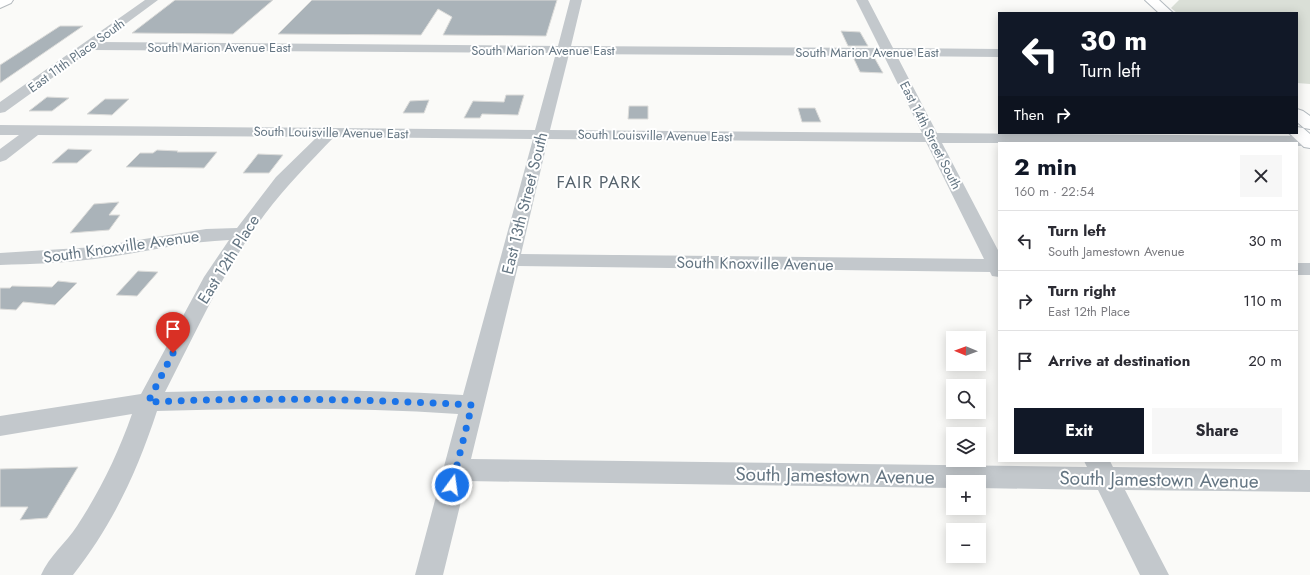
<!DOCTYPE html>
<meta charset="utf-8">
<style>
:root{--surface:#fff;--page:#f7f7f7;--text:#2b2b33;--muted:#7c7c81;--line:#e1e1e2;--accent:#111827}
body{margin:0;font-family:Jost,sans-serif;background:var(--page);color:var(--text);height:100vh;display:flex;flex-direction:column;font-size:15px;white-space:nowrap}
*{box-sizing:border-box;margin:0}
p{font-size:13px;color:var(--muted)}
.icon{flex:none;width:22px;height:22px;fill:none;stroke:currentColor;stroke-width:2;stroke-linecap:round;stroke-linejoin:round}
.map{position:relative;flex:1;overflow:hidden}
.details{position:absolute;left:998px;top:142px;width:300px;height:320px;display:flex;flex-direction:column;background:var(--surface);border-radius:0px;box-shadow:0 2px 10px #0003}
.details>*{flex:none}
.guide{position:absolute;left:998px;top:12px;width:300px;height:122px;border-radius:0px;box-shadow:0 2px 10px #0003;background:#111827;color:#fff;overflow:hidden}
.needle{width:26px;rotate:271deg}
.buttons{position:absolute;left:946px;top:331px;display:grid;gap:8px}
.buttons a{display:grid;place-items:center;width:40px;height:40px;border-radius:0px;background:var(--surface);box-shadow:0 2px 10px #0003;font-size:20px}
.pin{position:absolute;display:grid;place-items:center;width:34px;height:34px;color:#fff;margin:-41px -17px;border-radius:50% 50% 50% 0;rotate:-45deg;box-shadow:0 0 4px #0007}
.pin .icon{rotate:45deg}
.me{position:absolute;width:44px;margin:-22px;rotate:14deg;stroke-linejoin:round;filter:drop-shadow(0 0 3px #0008)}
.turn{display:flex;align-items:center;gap:14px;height:84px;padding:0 16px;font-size:18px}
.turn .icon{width:52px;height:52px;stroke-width:2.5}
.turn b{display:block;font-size:28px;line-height:34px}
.then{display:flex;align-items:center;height:38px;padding:0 16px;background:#0003;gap:8px;font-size:15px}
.round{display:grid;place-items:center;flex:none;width:42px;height:42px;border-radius:0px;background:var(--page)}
.head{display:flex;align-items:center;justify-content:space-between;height:68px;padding:0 16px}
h1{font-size:24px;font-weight:700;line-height:30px;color:var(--accent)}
.cta{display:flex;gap:8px;margin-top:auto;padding:8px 16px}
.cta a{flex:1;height:46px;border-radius:0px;background:var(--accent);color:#fff;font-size:16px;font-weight:700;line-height:46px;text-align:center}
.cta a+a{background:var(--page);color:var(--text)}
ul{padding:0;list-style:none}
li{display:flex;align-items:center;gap:12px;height:60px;padding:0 16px;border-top:1px solid var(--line)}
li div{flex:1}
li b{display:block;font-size:15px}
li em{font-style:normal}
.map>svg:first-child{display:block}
.green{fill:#dadfd7}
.building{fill:#aab3b9;stroke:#dcdcda}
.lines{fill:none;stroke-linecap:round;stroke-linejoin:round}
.secondary-casing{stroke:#b3babf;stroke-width:2}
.primary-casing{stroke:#b5babe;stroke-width:2}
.street{fill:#c3c8cc;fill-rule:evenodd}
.secondary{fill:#fff;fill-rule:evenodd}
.primary{fill:#fff;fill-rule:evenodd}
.route{stroke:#1a73e8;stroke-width:7;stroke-dasharray:0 12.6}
.labels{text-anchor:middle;stroke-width:4;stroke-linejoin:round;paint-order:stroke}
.far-street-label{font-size:13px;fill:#657683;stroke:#fff}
.street-label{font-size:16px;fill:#657683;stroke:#fff}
.neighbourhood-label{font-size:17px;letter-spacing:1px;fill:#57646e;stroke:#fff}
.near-street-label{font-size:19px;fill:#657683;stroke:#fff}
</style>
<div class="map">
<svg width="1310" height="575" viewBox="0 0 1310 575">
<rect width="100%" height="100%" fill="#fafaf8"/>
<polygon class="green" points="1179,0 1310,0 1310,84 1297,83 1297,13 1177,13 1171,8"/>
<g class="building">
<polygon points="175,0 273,0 233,34 132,33"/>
<polygon points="312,0 557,0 546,36 443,35 452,17 438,9 421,35 278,34"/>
<polygon points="60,26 83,26 0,83 0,65"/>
<polygon points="841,31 860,32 868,46 848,46"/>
<polygon points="853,57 874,57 883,73 860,72"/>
<polygon points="506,95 524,95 518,115 482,114 480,118 464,118 473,101 504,102"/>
<polygon points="47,97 69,98 52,111 29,111"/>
<polygon points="105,99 129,99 112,115 87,114"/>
<polygon points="429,100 424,113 403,113 410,101"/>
<polygon points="629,106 648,106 648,119 628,119"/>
<polygon points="798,108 815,108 821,122 802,122"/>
<polygon points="68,149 92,150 77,163 52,163"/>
<polygon points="157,150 178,151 177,152 217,152 204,168 126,167 140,153 153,153"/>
<polygon points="258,154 283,155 269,173 243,173"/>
<polygon points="119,202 109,215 120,215 109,230 70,233 94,204"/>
<polygon points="138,271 158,272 137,296 116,295"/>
<polygon points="58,281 77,283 55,305 23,302 16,310 0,309 0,288 10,288 12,286 52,287"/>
<polygon points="78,467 47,518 20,520 28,507 0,507 0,469"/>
</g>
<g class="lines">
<g class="secondary-casing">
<g id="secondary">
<polygon points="1145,0 1159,0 1173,13 1159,13"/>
<polygon points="1297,109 1303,111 1310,116 1310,129 1304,128 1297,122"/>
<polygon points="1297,127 1303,128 1310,134 1310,148 1304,147 1289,133 1297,133"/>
</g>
</g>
<g class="primary-casing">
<polygon id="primary" points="0,0 13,0 11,3 0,8"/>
</g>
<g class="street">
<path d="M145,0H158L101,42L558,46L570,0H582L571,46L880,48L856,0H868L893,48L999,49V57L897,56L937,133L1310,136V146H1297V143H942L999,252V277L992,276L990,272L518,266L471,459L1087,467L1084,461H1110L1113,467L1310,470V492L1125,490L1169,575H1140L1098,490L979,488V482H953V488L466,481L443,575H415L458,414C358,407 257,408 157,411C137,472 113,524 73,575H41C49,556 66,543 77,526C100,491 118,454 132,414L0,436V416L141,394L204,277L229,240C184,242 140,253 95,259C64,263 32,264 0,265V253L95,247L206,229L237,228L276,177L317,137L38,135L6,160L0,162V149L19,135H0V125L535,130L556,53L91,50L5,112L0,113V102ZM569,54L884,56L922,133L550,130ZM334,137L533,139L463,395C364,389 264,389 165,392C196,332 224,269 265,214C286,186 310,162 334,137ZM548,139L926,142L984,259L521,254Z"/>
<rect x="1297" y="263" width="13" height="12"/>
</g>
<use href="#secondary" class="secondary"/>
<use href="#primary" class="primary"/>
</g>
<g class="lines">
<path class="route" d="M173,353L148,402C256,397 364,399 472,405L452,485"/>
</g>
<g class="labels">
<g class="far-street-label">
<text x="219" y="52">South Marion Avenue East</text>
<text x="543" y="55">South Marion Avenue East</text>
<text x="867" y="57">South Marion Avenue East</text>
<text transform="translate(76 55) rotate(-36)" y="5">East 11th Place South</text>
<text transform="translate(331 132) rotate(1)" y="5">South Louisville Avenue East</text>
<text transform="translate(655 135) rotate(1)" y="5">South Louisville Avenue East</text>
<text transform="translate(931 135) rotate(63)" y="5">East 14th Street South</text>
</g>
<g class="street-label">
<text transform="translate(524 203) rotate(-76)" y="6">East 13th Street South</text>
<text transform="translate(121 246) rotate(-8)" y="6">South Knoxville Avenue</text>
<text transform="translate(228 259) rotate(-58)" y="6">East 12th Place</text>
<text transform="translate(755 263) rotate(1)" y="6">South Knoxville Avenue</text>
</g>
<g class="neighbourhood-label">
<text x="599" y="188">FAIR PARK</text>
</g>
<g class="near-street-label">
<text transform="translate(835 475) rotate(1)" y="7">South Jamestown Avenue</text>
<text transform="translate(1159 479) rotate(1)" y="7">South Jamestown Avenue</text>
</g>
</g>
</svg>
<div class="buttons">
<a><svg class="needle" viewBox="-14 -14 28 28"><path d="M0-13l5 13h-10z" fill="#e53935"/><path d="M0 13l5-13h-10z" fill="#7c7c81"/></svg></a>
<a><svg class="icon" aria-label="search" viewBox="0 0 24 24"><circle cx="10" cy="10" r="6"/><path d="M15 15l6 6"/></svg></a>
<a><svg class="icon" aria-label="layers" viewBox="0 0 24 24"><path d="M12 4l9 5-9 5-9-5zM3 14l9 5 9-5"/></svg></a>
<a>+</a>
<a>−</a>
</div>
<div class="pin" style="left:173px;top:353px;background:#d93025"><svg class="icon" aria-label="arrive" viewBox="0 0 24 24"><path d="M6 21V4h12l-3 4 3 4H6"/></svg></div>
<svg class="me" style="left:452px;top:485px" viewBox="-20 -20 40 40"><circle r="17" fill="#1a73e8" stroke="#fff" stroke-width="3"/><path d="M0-11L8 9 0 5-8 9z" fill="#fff"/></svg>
<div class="guide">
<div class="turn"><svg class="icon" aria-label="left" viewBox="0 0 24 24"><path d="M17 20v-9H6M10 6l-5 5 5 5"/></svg><div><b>30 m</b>Turn left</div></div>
<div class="then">Then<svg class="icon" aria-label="right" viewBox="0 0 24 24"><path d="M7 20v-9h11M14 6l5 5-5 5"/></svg></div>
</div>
<section class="details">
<div class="head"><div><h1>2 min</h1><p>160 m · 22:54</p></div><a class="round"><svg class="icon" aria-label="close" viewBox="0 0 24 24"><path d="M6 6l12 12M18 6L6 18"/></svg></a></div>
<ul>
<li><svg class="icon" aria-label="left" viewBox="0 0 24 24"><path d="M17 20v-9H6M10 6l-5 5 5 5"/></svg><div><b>Turn left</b><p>South Jamestown Avenue</p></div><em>30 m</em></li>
<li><svg class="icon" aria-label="right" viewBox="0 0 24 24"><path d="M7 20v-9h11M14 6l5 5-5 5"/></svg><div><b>Turn right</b><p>East 12th Place</p></div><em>110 m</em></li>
<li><svg class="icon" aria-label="arrive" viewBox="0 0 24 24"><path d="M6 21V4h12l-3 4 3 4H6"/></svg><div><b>Arrive at destination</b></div><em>20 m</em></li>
</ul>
<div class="cta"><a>Exit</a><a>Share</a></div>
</section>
</div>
